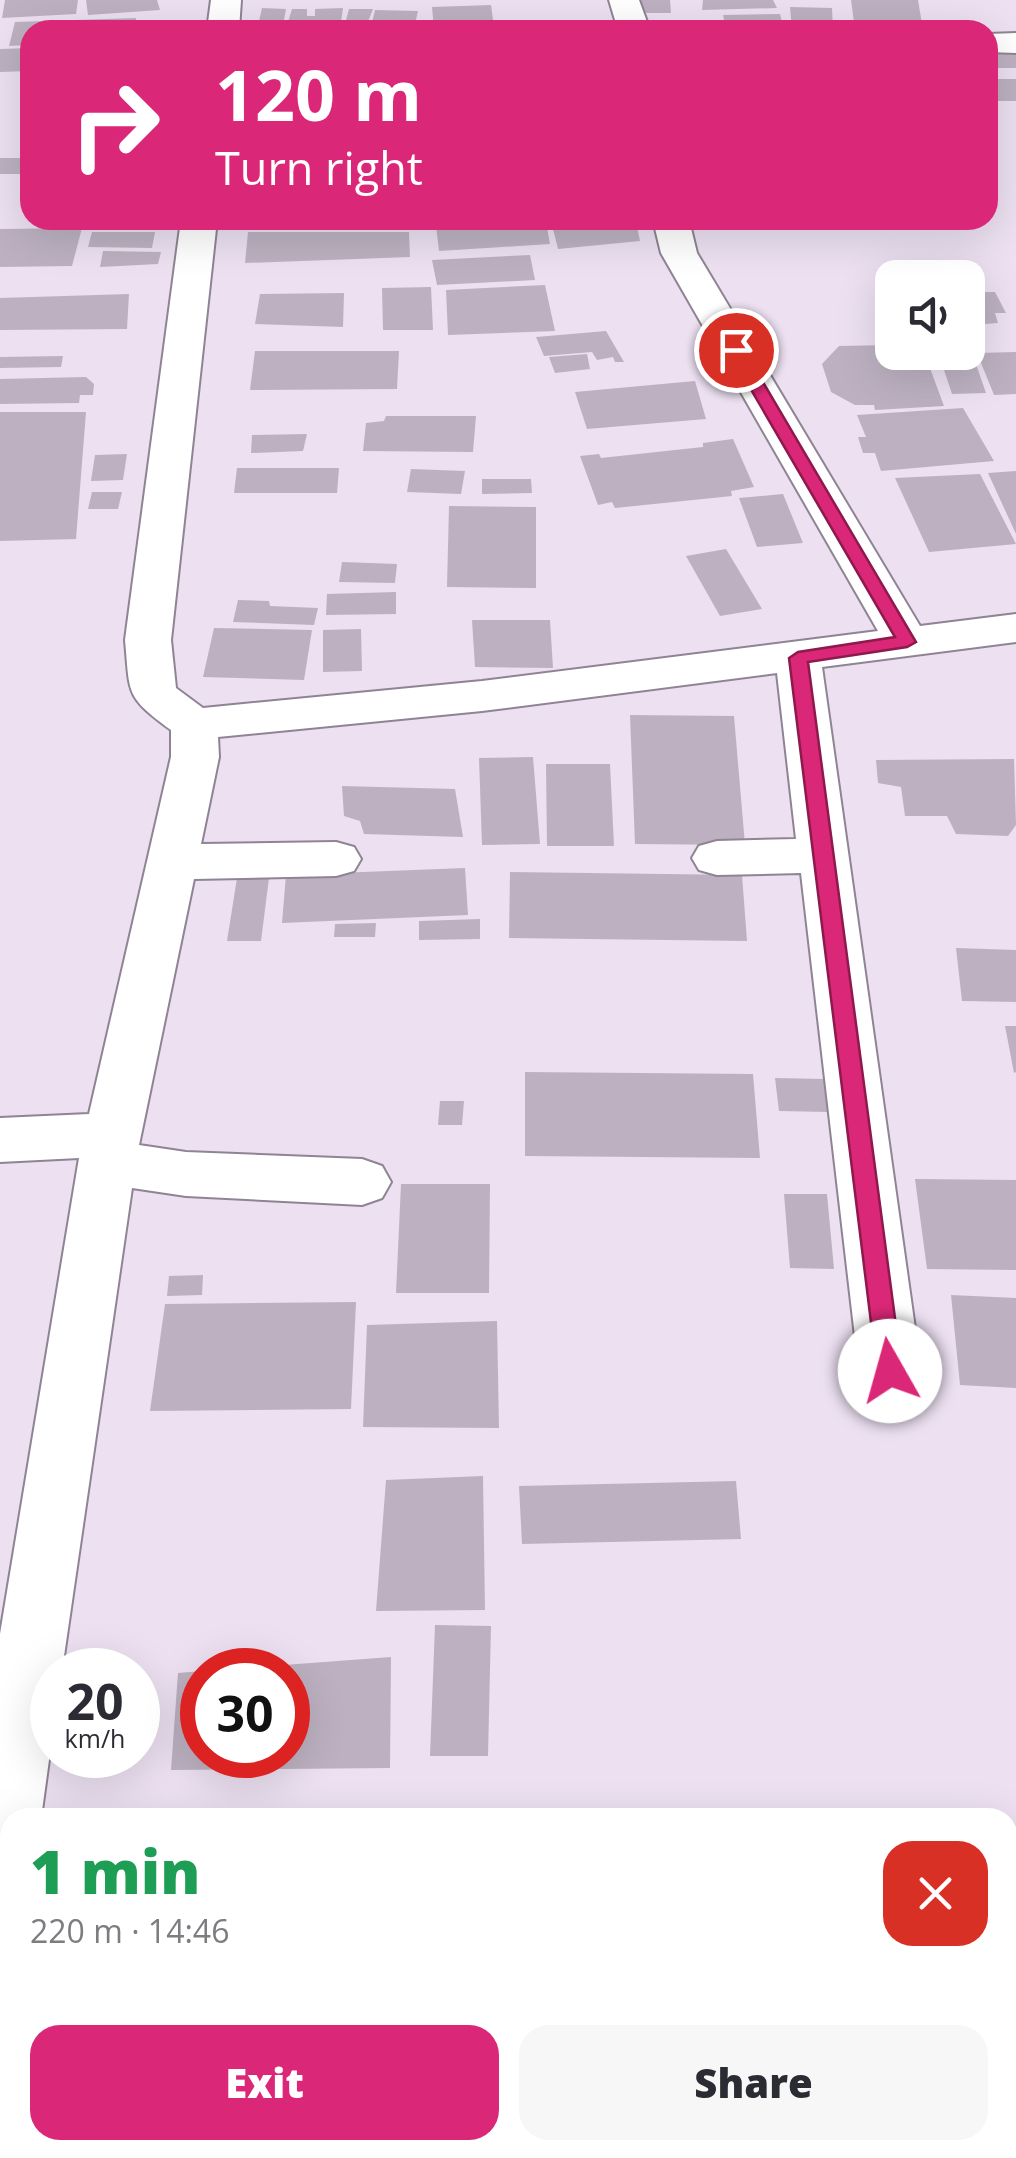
<!DOCTYPE html>
<meta charset="utf-8">
<style>
:root{--surface:#fff;--page:#f7f7f7;--text:#2b2b33;--muted:#7c7c81;--accent:#db2777}
body{margin:0;font-family:"Open Sans",sans-serif;background:var(--page);color:var(--text);height:100vh;display:flex;flex-direction:column;font-size:38px;white-space:nowrap}
*{box-sizing:border-box;margin:0}
p{font-size:32px;color:var(--muted)}
.icon{flex:none;width:55px;height:55px;fill:none;stroke:currentColor;stroke-width:2;stroke-linecap:round;stroke-linejoin:round}
.map{position:relative;flex:1;overflow:hidden}
.panel{position:absolute;left:0px;top:1808px;width:1018px;height:352px;display:flex;flex-direction:column;background:var(--surface);border-radius:30px 30px 0 0;box-shadow:0 10px 40px #0002}
.panel>*{flex:none}
.guide{position:absolute;left:20px;top:20px;width:978px;height:210px;border-radius:30px;box-shadow:0 10px 40px #0002;background:#db2777;color:#fff;overflow:hidden}
.controls{position:absolute;left:875px;top:260px;display:grid;gap:20px}
.controls a{display:grid;place-items:center;width:110px;height:110px;border-radius:20px;background:var(--surface);box-shadow:0 10px 40px #0002;font-size:50px}
.speed{position:absolute;left:30px;top:1648px;display:flex;gap:20px;font-size:50px;font-weight:700;text-align:center}
.speed>*{display:grid;place-content:center;width:130px;height:130px;border-radius:50%;background:var(--surface);box-shadow:0 10px 40px #0002;line-height:1}
.speed small{font-size:25px;font-weight:400}
.speed .limit{border:15px solid #d22;background:#fff;color:#111}
.pin{position:absolute;display:grid;place-items:center;width:85px;height:85px;color:#fff;margin:-42px;border:5px solid #fff;border-radius:50%;box-shadow:0 2px 10px #0007}
.me{position:absolute;width:110px;margin:-55px;rotate:353deg;stroke-linejoin:round;filter:drop-shadow(0 0 8px #0008)}
.turn{display:flex;align-items:center;gap:35px;height:210px;padding:0 30px;font-size:45px}
.turn .icon{width:130px;height:130px;stroke-width:2.5}
.turn b{display:block;font-size:70px;line-height:85px}
.round{display:grid;place-items:center;flex:none;width:105px;height:105px;border-radius:30px;background:var(--page)}
.summary{display:flex;align-items:center;justify-content:space-between;height:170px;padding:0 30px}
h1{font-size:60px;font-weight:800;line-height:75px;color:#1e9e55}
.action{display:flex;gap:20px;margin-top:auto;padding:20px 30px}
.action a{flex:1;height:115px;border-radius:30px;background:var(--accent);color:#fff;font-size:40px;font-weight:800;line-height:115px;text-align:center}
.action a+a{background:var(--page);color:var(--text)}
.map>svg:first-child{display:block}
.building{fill:#bdb1c1}
.lines{fill:none;stroke-linecap:round;stroke-linejoin:round}
.minor-casing{stroke:#8f8493;stroke-width:4}
.minor{fill:#fff;fill-rule:evenodd}
.route{fill:#db2777;stroke:#8e194d;stroke-width:2.5}
</style>
<div class="map">
<svg width="1016" height="2158" viewBox="0 0 1016 2158">
<rect width="100%" height="100%" fill="#ece0f1"/>
<g class="building">
<polygon points="5,0 78,0 76,14 2,18"/>
<polygon points="86,0 157,0 160,10 88,15"/>
<polygon points="631,0 670,0 671,13 632,13"/>
<polygon points="703,0 773,0 777,8 702,10"/>
<polygon points="851,0 918,0 923,30 855,30"/>
<polygon points="491,5 494,27 434,29 432,7"/>
<polygon points="790,7 832,8 833,30 792,30"/>
<polygon points="262,8 286,9 282,30 257,30"/>
<polygon points="343,8 341,22 288,22 292,9 307,9 307,16 315,16 315,9"/>
<polygon points="349,9 373,9 367,24 345,24"/>
<polygon points="375,10 418,11 415,24 372,23"/>
<polygon points="780,14 784,30 726,30 723,15"/>
<polygon points="136,18 135,30 30,30 30,45 9,46 15,22"/>
<polygon points="30,48 30,71 0,72 0,49"/>
<rect x="988" y="53" width="28" height="15"/>
<rect x="988" y="79" width="28" height="22"/>
<rect x="0" y="158" width="30" height="16"/>
<polygon points="356,220 418,220 417,229 356,229"/>
<polygon points="546,222 550,244 439,251 436,226"/>
<polygon points="636,222 640,241 558,249 552,225"/>
<polygon points="82,228 72,266 0,267 0,229"/>
<polygon points="92,232 155,232 152,248 88,247"/>
<polygon points="248,232 409,232 410,257 245,263"/>
<polygon points="103,251 161,252 158,264 100,267"/>
<polygon points="530,255 535,280 437,285 432,260"/>
<polygon points="545,285 555,331 448,335 446,290"/>
<polygon points="431,287 433,330 383,330 382,288"/>
<polygon points="974,292 995,292 1006,313 995,313 998,323 985,324"/>
<polygon points="344,293 343,327 255,324 260,294"/>
<polygon points="129,294 127,329 0,330 0,298"/>
<polygon points="606,331 624,362 615,362 613,357 597,360 592,352 544,356 536,337"/>
<polygon points="968,341 986,393 952,394 938,352 968,352"/>
<polygon points="892,345 892,352 924,352 944,406 875,410 874,405 855,405 831,392 822,364 839,346"/>
<polygon points="255,351 399,351 397,389 250,390"/>
<polygon points="1016,352 1016,394 994,395 977,353"/>
<polygon points="587,354 590,369 555,373 549,357"/>
<polygon points="63,356 61,367 0,368 0,357"/>
<polygon points="86,377 94,384 93,395 80,395 79,403 0,404 0,379"/>
<polygon points="695,381 706,419 587,429 575,392"/>
<polygon points="963,408 994,461 881,471 875,453 863,453 858,437 866,437 857,415"/>
<polygon points="0,412 86,412 76,539 0,541"/>
<polygon points="386,416 476,416 473,452 363,451 366,423 384,421"/>
<polygon points="307,434 303,451 251,453 252,435"/>
<polygon points="733,439 754,487 731,491 732,496 615,508 612,502 598,505 580,456 599,454 601,458 703,447 703,443"/>
<polygon points="127,454 123,480 91,481 95,455"/>
<polygon points="237,468 339,468 337,493 234,493"/>
<polygon points="411,469 465,471 461,494 407,492"/>
<polygon points="1016,471 1016,534 988,473"/>
<polygon points="980,474 1016,544 929,552 895,478"/>
<polygon points="482,479 531,479 532,493 482,494"/>
<polygon points="92,492 122,492 118,509 88,509"/>
<polygon points="783,494 803,543 757,547 739,498"/>
<polygon points="449,506 536,507 536,588 447,587"/>
<polygon points="726,549 762,609 720,616 686,556"/>
<polygon points="342,562 397,564 395,583 339,582"/>
<polygon points="396,592 396,614 326,615 327,594"/>
<polygon points="238,600 269,601 270,606 318,608 314,625 233,622"/>
<polygon points="472,620 550,620 553,668 475,667"/>
<polygon points="214,628 312,630 304,680 203,677"/>
<polygon points="361,629 362,671 323,672 323,630"/>
<polygon points="630,715 734,716 745,845 635,844"/>
<polygon points="533,757 540,844 482,845 479,758"/>
<polygon points="1014,759 1016,825 1008,836 956,834 947,816 905,816 901,787 878,783 876,760"/>
<polygon points="546,764 610,764 614,846 547,846"/>
<polygon points="342,786 455,789 463,837 364,834 360,821 344,816"/>
<polygon points="465,868 468,915 282,923 286,875"/>
<polygon points="510,872 742,875 747,941 509,938"/>
<polygon points="237,878 269,878 261,941 227,941"/>
<polygon points="480,919 480,939 419,940 419,921"/>
<polygon points="376,923 375,937 334,937 335,924"/>
<polygon points="956,948 1016,950 1016,1002 962,1001"/>
<polygon points="1005,1026 1016,1026 1016,1072 1014,1073"/>
<polygon points="525,1072 753,1074 760,1158 525,1156"/>
<polygon points="775,1078 824,1079 828,1112 779,1111"/>
<polygon points="440,1101 464,1101 462,1125 438,1125"/>
<polygon points="915,1179 1016,1180 1016,1270 927,1269"/>
<polygon points="401,1184 490,1184 489,1293 396,1293"/>
<polygon points="784,1194 827,1194 834,1269 790,1268"/>
<polygon points="203,1275 202,1295 167,1296 169,1276"/>
<polygon points="951,1295 1016,1298 1016,1388 960,1385"/>
<polygon points="356,1302 351,1409 150,1411 165,1304"/>
<polygon points="497,1321 499,1428 363,1427 367,1325"/>
<polygon points="483,1476 485,1610 376,1611 386,1480"/>
<polygon points="736,1481 741,1539 522,1544 519,1486"/>
<polygon points="435,1625 491,1626 488,1756 430,1756"/>
<polygon points="391,1657 390,1768 171,1770 178,1673 202,1671 202,1755 288,1755 288,1670 257,1667"/>
<polygon points="461,1808 461,1818 361,1818 361,1810"/>
<polygon points="314,2150 465,2150 464,2158 314,2158"/>
</g>
<g class="lines">
<g class="minor-casing">
<g id="minor">
<polygon points="211,0 241,0 239,30 207,30"/>
<polygon points="609,0 639,0 650,30 618,30"/>
<polygon points="1016,33 1016,53 988,52 988,34"/>
<path d="M181,220H217L171,640L176,688L203,708L482,681L878,631L661,253L653,220H689L697,253L920,626L1016,614V642L822,667L921,1371L912,1389L890,1397L868,1389L859,1371L801,873L717,875L699,870L692,858L699,846L717,841L796,839L777,673L482,711L218,737L219,757L201,844L336,842L354,847L361,859L354,871L336,876L194,879L139,1145L186,1152L362,1159L382,1166L391,1182L382,1198L362,1205L186,1196L132,1188L62,1670H52V1738L41,1818H10V1884L0,1888V1634L79,1158L0,1162V1118L89,1114L171,757V730C125,696 130,695 125,640Z"/>
</g>
</g>
<use href="#minor" class="minor"/>
</g>
<polygon class="route" points="730,347 744,350 916,642 907,647 808,662 902,1371 899,1379 890,1382 881,1379 877,1371 789,658 798,652 895,637 728,350"/>
</svg>
<div class="controls">
<a><svg class="icon" aria-label="sound" viewBox="0 0 24 24"><path d="M4 9h4l5-4v14l-5-4H4zM17 9q2 3 0 6"/></svg></a>
</div>
<div class="speed"><div>20<small>km/h</small></div><div class="limit">30</div></div>
<div class="pin" style="left:736px;top:350px;background:#d93025"><svg class="icon" aria-label="arrive" viewBox="0 0 24 24"><path d="M6 21V4h12l-3 4 3 4H6"/></svg></div>
<svg class="me" style="left:890px;top:1371px" viewBox="-20 -20 40 40"><circle r="19" fill="#fff"/><path d="M0-13L10 11 0 6-10 11z" fill="#db2777"/></svg>
<div class="guide">
<div class="turn"><svg class="icon" aria-label="right" viewBox="0 0 24 24"><path d="M7 20v-9h11M14 6l5 5-5 5"/></svg><div><b>120 m</b>Turn right</div></div>
</div>
<section class="panel">
<div class="summary"><div><h1>1 min</h1><p>220 m · 14:46</p></div><a class="round" style="background:#d93025;color:#fff"><svg class="icon" aria-label="close" viewBox="0 0 24 24"><path d="M6 6l12 12M18 6L6 18"/></svg></a></div>
<div class="action"><a>Exit</a><a>Share</a></div>
</section>
</div>
